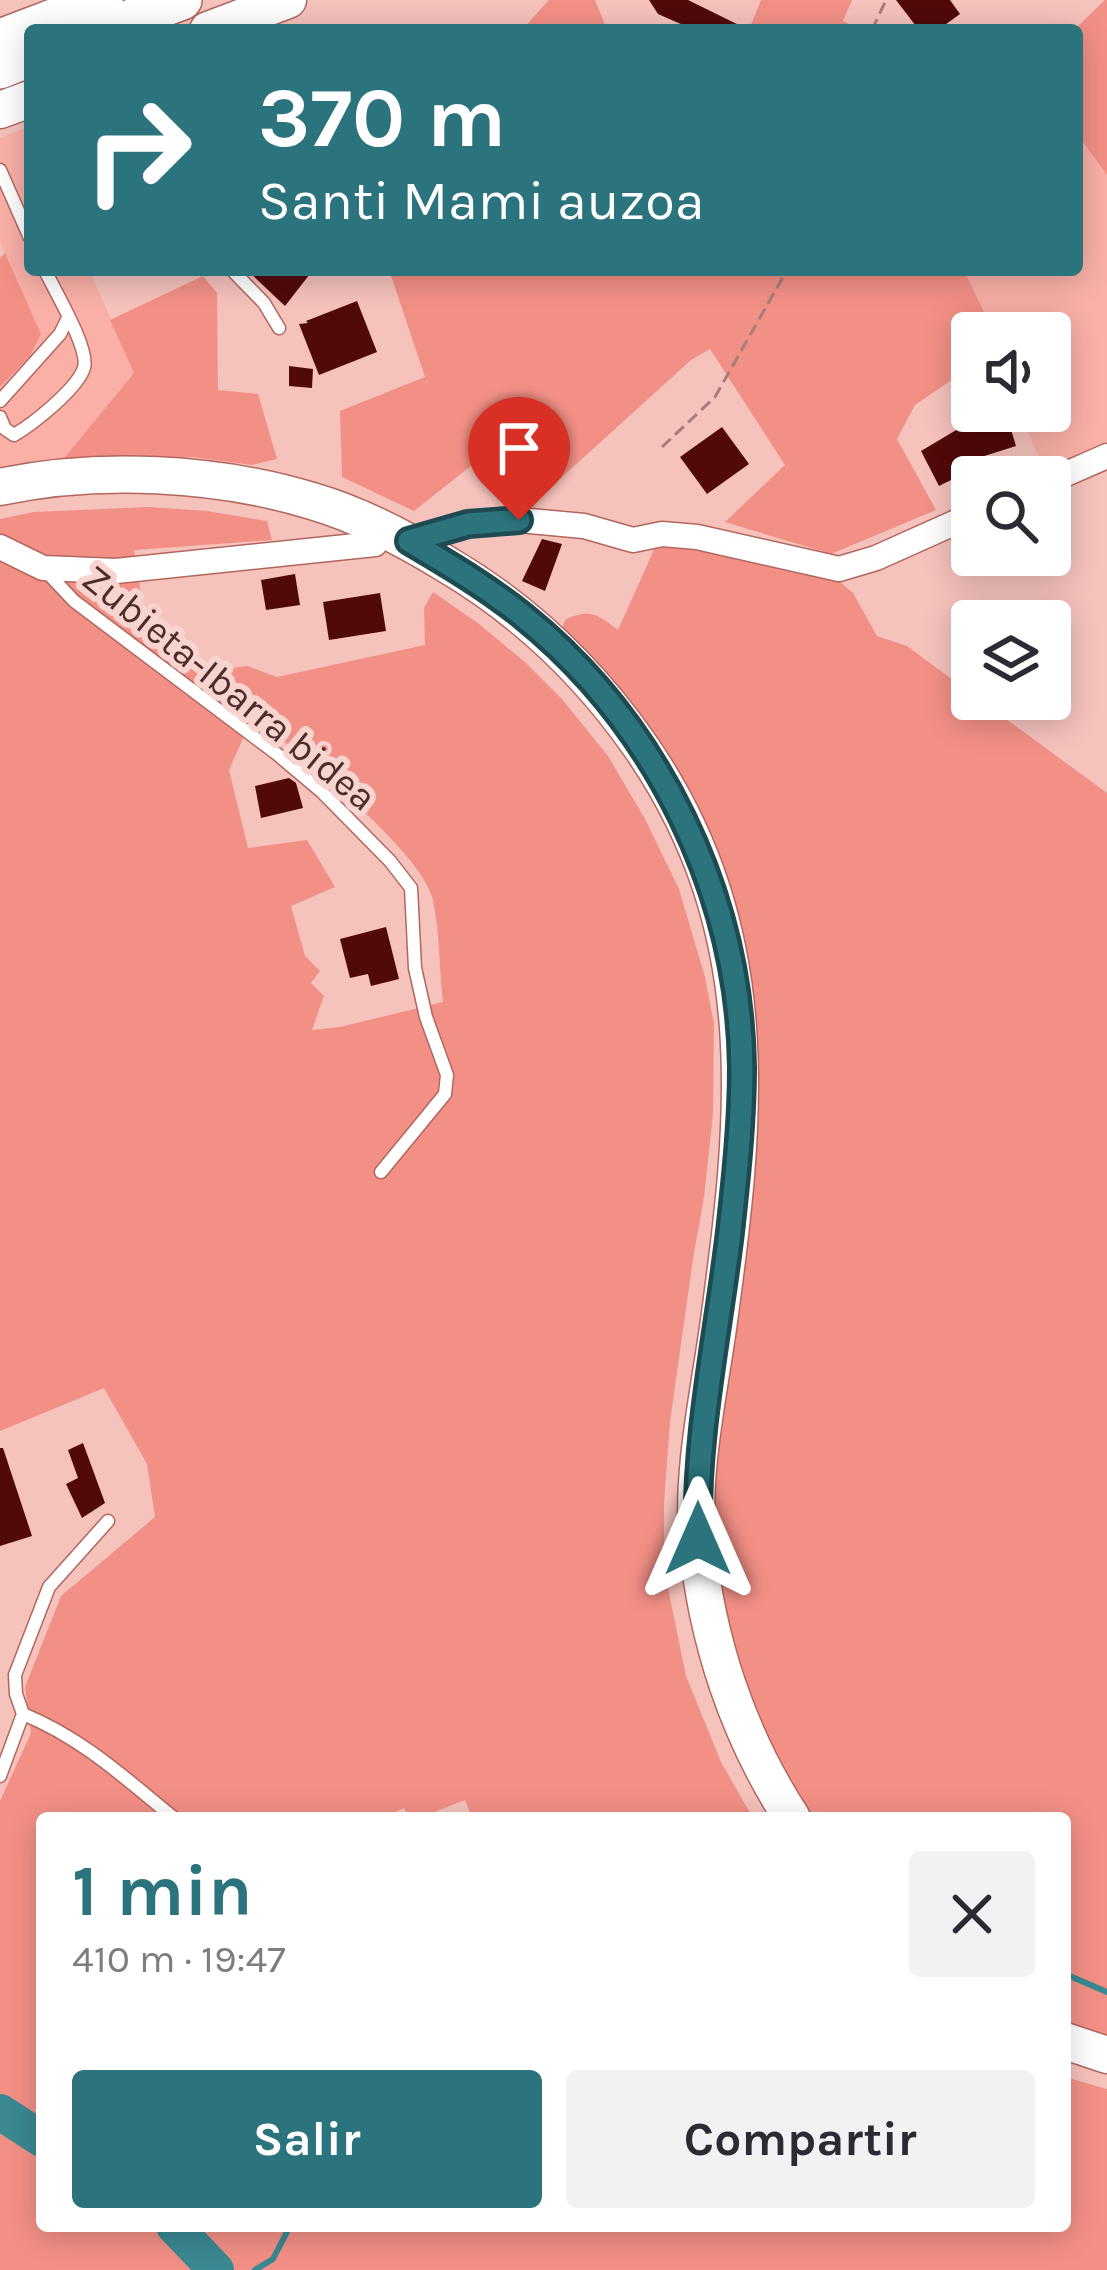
<!DOCTYPE html>
<html lang="es">
<meta charset="utf-8">
<style>
:root{--surface:#fff;--page:#f2f2f3;--text:#2b2b33;--muted:#7c7c81;--accent:#2c747d}
body{margin:0;font-family:Karla,sans-serif;background:var(--page);color:var(--text);height:100vh;display:flex;flex-direction:column;font-size:45px;white-space:nowrap}
*{box-sizing:border-box;margin:0}
p{font-size:39px;color:var(--muted)}
.icon{flex:none;width:66px;height:66px;fill:none;stroke:currentColor;stroke-width:2;stroke-linecap:round;stroke-linejoin:round}
.map{position:relative;flex:1;overflow:hidden}
.sheet{position:absolute;left:36px;top:1812px;width:1035px;height:420px;display:flex;flex-direction:column;background:var(--surface);border-radius:12px;box-shadow:0 6px 30px #0003}
.sheet>*{flex:none}
.top-card{position:absolute;left:24px;top:24px;width:1059px;height:252px;border-radius:12px;box-shadow:0 6px 30px #0003;background:#2c747d;color:#fff;overflow:hidden}
.fabs{position:absolute;left:951px;top:312px;display:grid;gap:24px}
.fabs a{display:grid;place-items:center;width:120px;height:120px;border-radius:12px;background:var(--surface);box-shadow:0 6px 30px #0003;font-size:60px}
.pin{position:absolute;display:grid;place-items:center;width:102px;height:102px;color:#fff;margin:-123px -51px;border-radius:50% 50% 50% 0;rotate:-45deg;box-shadow:0 0 12px #0007}
.pin .icon{rotate:45deg}
.me{position:absolute;width:132px;margin:-66px;rotate:0deg;stroke-linejoin:round;filter:drop-shadow(0 0 9px #0008)}
.turn{display:flex;align-items:center;gap:42px;height:252px;padding:0 36px;font-size:54px}
.turn .icon{width:156px;height:156px;stroke-width:2.5}
.turn b{display:block;font-size:84px;line-height:102px}
.round{display:grid;place-items:center;flex:none;width:126px;height:126px;border-radius:12px;background:var(--page)}
.headline{display:flex;align-items:center;justify-content:space-between;height:204px;padding:0 36px}
h1{font-size:72px;font-weight:700;line-height:90px;color:var(--accent)}
.cta{display:flex;gap:24px;margin-top:auto;padding:24px 36px}
.cta a{flex:1;height:138px;border-radius:12px;background:var(--accent);color:#fff;font-size:48px;font-weight:700;line-height:138px;text-align:center}
.cta a+a{background:var(--page);color:var(--text)}
.map>svg:first-child{display:block}
.built{fill:#fab0a7}
.green{fill:#f39086;fill-rule:evenodd}
.lines{fill:none;stroke-linecap:round;stroke-linejoin:round}
.stream{stroke:#3b8992;stroke-width:6}
.river{stroke:#3b8992;stroke-width:36}
.building{fill:#51090a}
.service-casing{stroke:#b3665e;stroke-width:15}
.minor-casing{stroke:#b3665e;stroke-width:27}
.primary-casing{stroke:#b3665e;stroke-width:39}
.trunk-casing{stroke:#b3665e;stroke-width:42}
.path{stroke:#a97d79;stroke-width:3;stroke-dasharray:12 6;stroke-linecap:butt}
.service{stroke:#fff;stroke-width:12}
.minor{stroke:#fff;stroke-width:24}
.primary{stroke:#fff;stroke-width:36}
.trunk{stroke:#fff;stroke-width:39}
.route-casing{stroke:#1d4b51;stroke-width:30}
.route{stroke:#2c747d;stroke-width:21}
.labels{text-anchor:middle;stroke-width:12;stroke-linejoin:round;paint-order:stroke}
.street-label{font-size:39px;fill:#4d2c29;stroke:#f8d4d0}
</style>
<div class="map">
<svg width="1107" height="2270" viewBox="0 0 1107 2270">
<rect width="100%" height="100%" fill="#f6c2bc"/>
<g class="built">
<polygon points="30,126 30,270 89,270 135,373 61,462 0,473 0,387 30,356 41,334 0,243 0,138"/>
<polygon points="1077,134 1107,175 1107,441 1045,470 1020,416 1020,411 1050,411 1050,333 994,333 964,270 1077,270"/>
</g>
<g class="green">
<polygon points="549,0 595,0 607,30 522,30"/>
<polygon points="761,0 852,0 843,21 861,30 749,30"/>
<polygon points="1105,0 1107,0 1107,175 1077,134 1077,30 1074,30"/>
<polygon points="5,253 41,334 30,356 0,387 0,258"/>
<polygon points="389,270 964,270 994,333 972,333 972,366 915,405 897,439 936,510 831,554 725,522 785,465 710,349 691,360 550,488 491,450 414,511 342,477 340,411 425,377"/>
<polygon points="203,276 217,293 218,390 258,394 277,459 252,465 193,457 61,462 134,373 110,320"/>
<path d="M149,507L207,511L267,521L272,540L134,550L147,633L201,672L247,666L277,677L425,645L424,608L433,592L479,624L526,663L562,699L608,756L645,819L679,889L705,977L714,1024L713,1114L704,1197L693,1259L670,1422L664,1503V1568L686,1676L721,1762L753,1818H472L465,1800L419,1818H410L404,1808L381,1818H42V2226H1065V2077L1107,2089V2270H0V1801L31,1733L25,1687L61,1596L155,1517L147,1464L104,1388L0,1431V519L34,512ZM253,716C295,751 422,851 433,900C440,933 439,969 443,1002L340,1027L312,1030L324,996L311,983L320,971L305,956L291,906L335,887L307,840L248,848L229,770Z"/>
<path d="M676,542L833,576L853,593L877,636L907,646L972,694V699H979L1107,793V2041L1065,2027V1818H803L786,1793L721,1617L714,1532V1470L744,1253L749,1241L755,1135L737,942L560,632L566,619C592,608 598,615 618,630L657,543Z"/>
</g>
<g class="lines">
<g class="stream">
<polyline points="1065,1974 1107,1992"/>
<polyline points="255,2270 273,2259 290,2226"/>
</g>
<g class="river">
<polyline points="0,2112 42,2139"/>
<polyline points="174,2226 216,2270"/>
</g>
</g>
<g class="building">
<polygon points="649,0 688,0 749,30 680,30 683,25 658,14"/>
<polygon points="896,0 950,0 960,14 938,30 919,30"/>
<polygon points="247,270 313,270 285,306"/>
<polygon points="357,301 377,352 319,375 299,324 308,323 306,321"/>
<polygon points="289,366 313,369 312,388 289,386"/>
<polygon points="1006,413 1016,446 978,458 981,465 939,486 921,451 968,423"/>
<polygon points="722,427 749,464 707,494 680,457"/>
<polygon points="542,539 562,544 545,591 522,581"/>
<polygon points="295,574 300,605 266,610 261,580"/>
<polygon points="380,593 386,631 329,640 323,602"/>
<polygon points="289,778 296,783 303,808 261,818 255,786"/>
<polygon points="386,927 399,979 371,986 368,974 350,978 340,939"/>
<polygon points="83,1443 105,1503 82,1518 66,1484 78,1478 68,1450"/>
<polygon points="0,1448 3,1448 32,1536 0,1546"/>
</g>
<g class="lines">
<g class="service-casing">
<g id="service">
<polyline points="0,170 30,238"/>
<polyline points="232,270 264,303 279,328"/>
<polyline points="0,401 60,334 68,318"/>
<path d="M0,417L5,429L14,435C33,424 77,389 84,368C90,349 54,290 45,270"/>
<polyline points="44,569 74,601 277,754 322,792 390,861 411,888 415,968 426,1017 447,1075 445,1094 381,1172"/>
<path d="M23,1714C82,1738 126,1779 174,1818"/>
<polyline points="0,1776 23,1714 16,1694 15,1675 49,1587 108,1521"/>
</g>
</g>
<g class="minor-casing">
<g id="minor">
<polyline points="1050,481 1107,456"/>
<polyline points="409,541 468,524 519,520 584,526 633,540 662,534 697,537 839,569 876,558 972,515"/>
<polyline points="0,547 43,568 116,571 375,544"/>
</g>
</g>
<g class="primary-casing">
<g id="primary">
<polyline points="208,30 288,0"/>
<polyline points="0,110 30,99"/>
<path d="M0,487C98,466 217,472 312,501C360,515 404,538 446,564C524,610 589,672 641,747C768,931 747,1118 718,1328C708,1398 692,1469 697,1540C706,1639 738,1735 792,1818"/>
<polyline points="1065,2041 1107,2055"/>
</g>
</g>
<g class="trunk-casing">
<g id="trunk">
<polyline points="102,30 182,0"/>
<polyline points="0,39 103,0"/>
<polyline points="0,69 30,57"/>
</g>
</g>
<g class="path">
<polyline points="872,30 886,0"/>
<polyline points="662,447 715,397 787,270"/>
</g>
<use href="#service" class="service"/>
<use href="#minor" class="minor"/>
<use href="#primary" class="primary"/>
<use href="#trunk" class="trunk"/>
</g>
<g class="lines">
<g class="route-casing">
<path id="route" d="M519,520L468,524L409,541C448,564 487,587 523,616C658,725 740,895 742,1068C742,1122 736,1178 730,1232C718,1334 695,1436 698,1539"/>
</g>
<use href="#route" class="route"/>
</g>
<g class="labels">
<g class="street-label">
<text transform="translate(230 687) rotate(39)" y="14">Zubieta-Ibarra bidea</text>
</g>
</g>
</svg>
<div class="fabs">
<a><svg class="icon" aria-label="sound" viewBox="0 0 24 24"><path d="M4 9h4l5-4v14l-5-4H4zM17 9q2 3 0 6"/></svg></a>
<a><svg class="icon" aria-label="search" viewBox="0 0 24 24"><circle cx="10" cy="10" r="6"/><path d="M15 15l6 6"/></svg></a>
<a><svg class="icon" aria-label="layers" viewBox="0 0 24 24"><path d="M12 4l9 5-9 5-9-5zM3 14l9 5 9-5"/></svg></a>
</div>
<div class="pin" style="left:519px;top:520px;background:#d93025"><svg class="icon" aria-label="arrive" viewBox="0 0 24 24"><path d="M6 21V4h12l-3 4 3 4H6"/></svg></div>
<svg class="me" style="left:698px;top:1539px" viewBox="-20 -20 40 40"><path d="M0-17L14 15 0 8-14 15z" fill="#2c747d" stroke="#fff" stroke-width="4"/></svg>
<div class="top-card">
<div class="turn"><svg class="icon" aria-label="right" viewBox="0 0 24 24"><path d="M7 20v-9h11M14 6l5 5-5 5"/></svg><div><b>370 m</b>Santi Mami auzoa</div></div>
</div>
<section class="sheet">
<div class="headline"><div><h1>1 min</h1><p>410 m · 19:47</p></div><a class="round"><svg class="icon" aria-label="close" viewBox="0 0 24 24"><path d="M6 6l12 12M18 6L6 18"/></svg></a></div>
<div class="cta"><a>Salir</a><a>Compartir</a></div>
</section>
</div>
